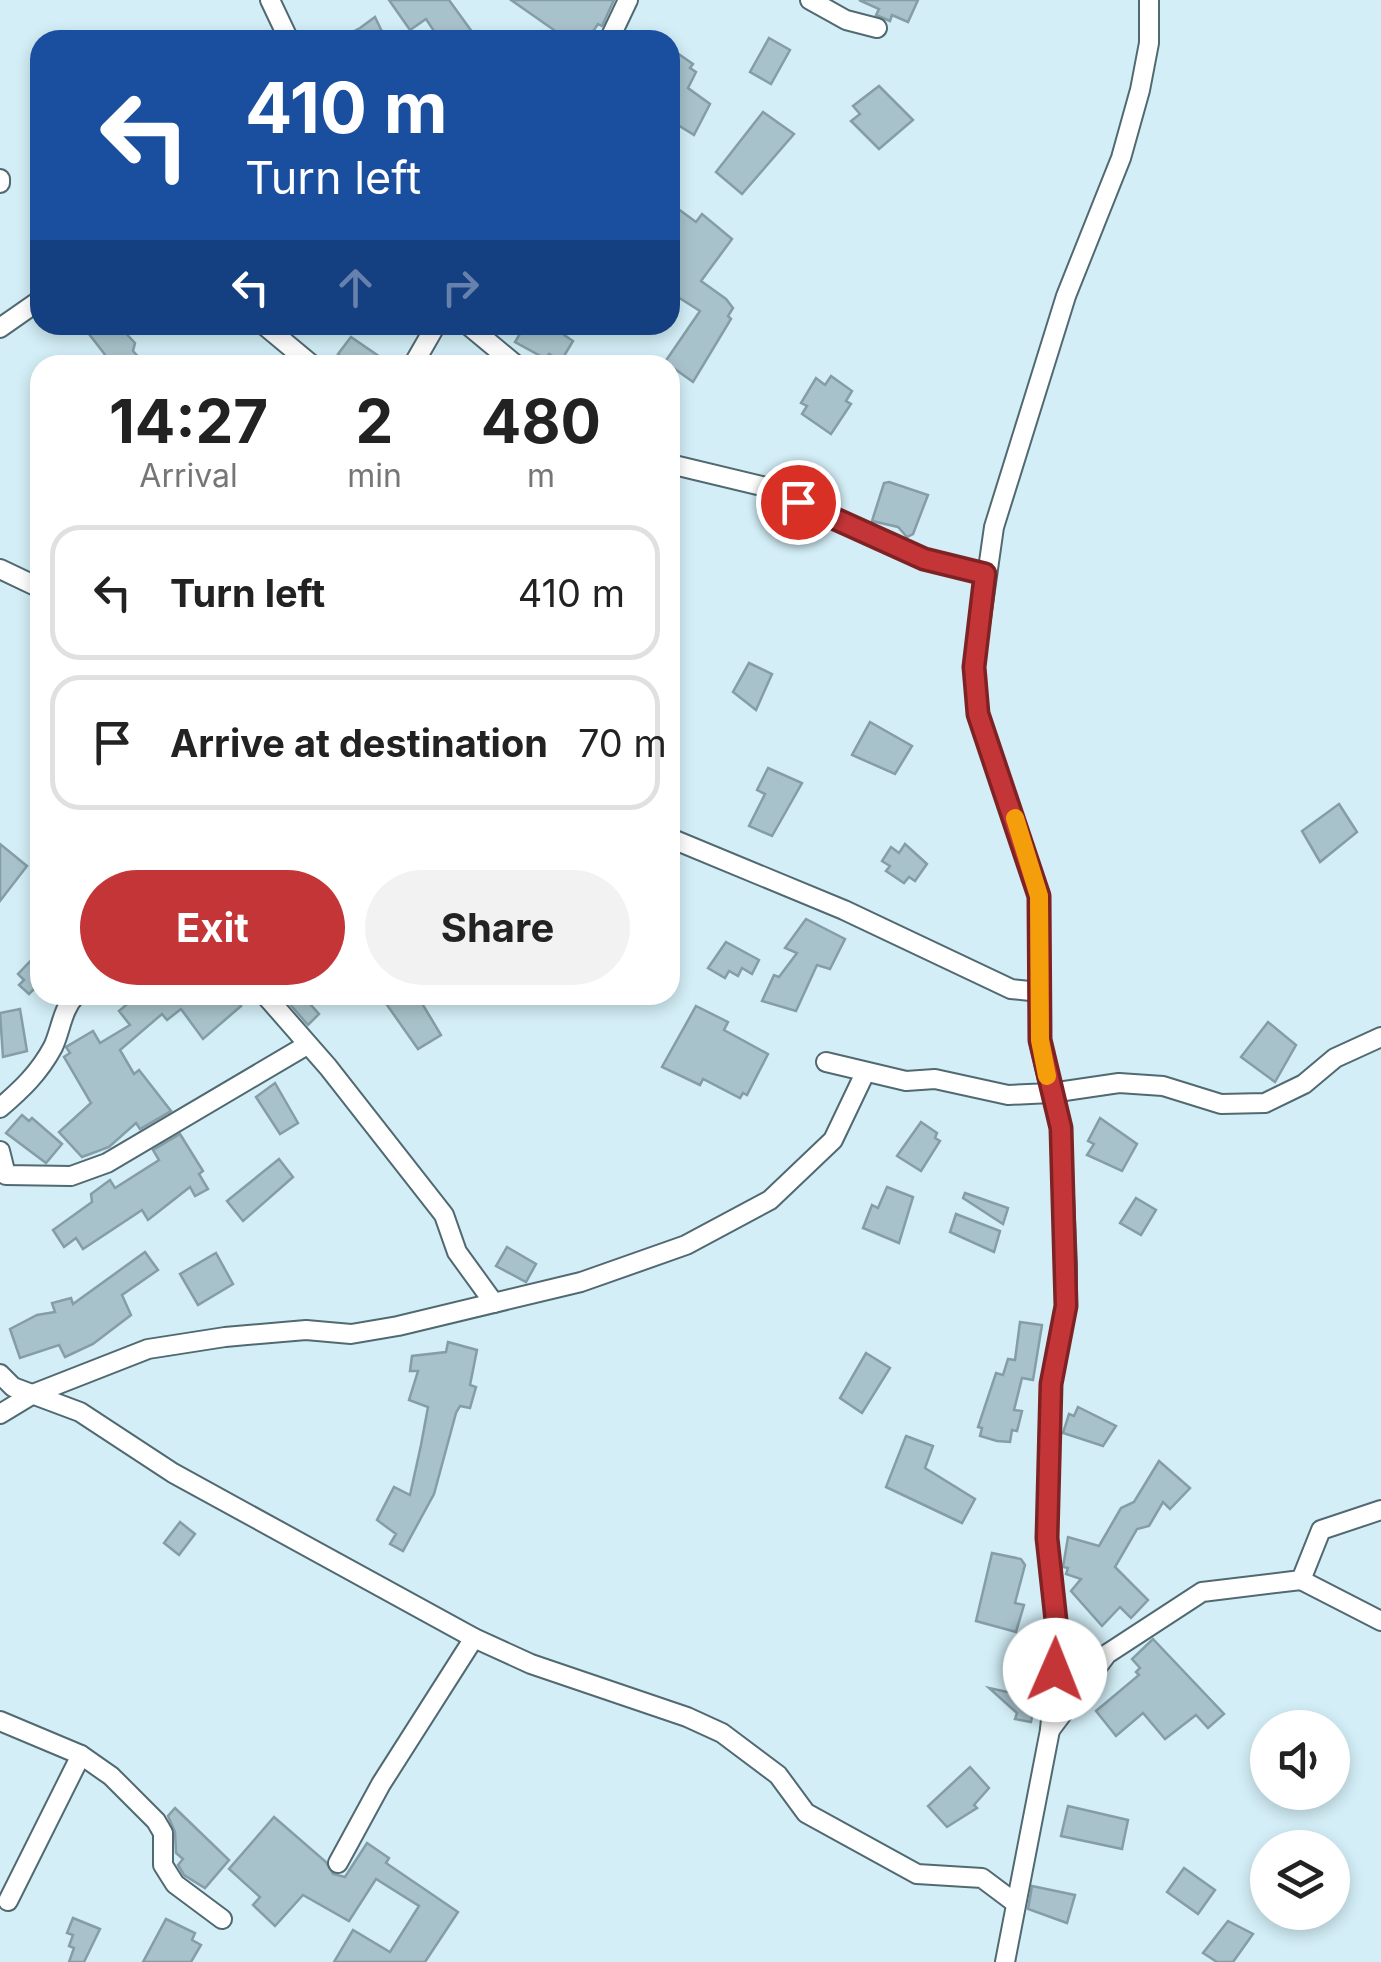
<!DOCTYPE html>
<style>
:root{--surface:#fff;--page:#f2f2f2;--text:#222;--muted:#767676;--line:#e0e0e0;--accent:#c43538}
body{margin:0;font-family:Inter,sans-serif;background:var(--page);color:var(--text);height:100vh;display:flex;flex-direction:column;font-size:38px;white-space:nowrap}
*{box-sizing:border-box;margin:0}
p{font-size:32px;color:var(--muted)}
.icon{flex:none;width:55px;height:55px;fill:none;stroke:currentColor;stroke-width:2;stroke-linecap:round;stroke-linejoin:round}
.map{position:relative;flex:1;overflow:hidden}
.sheet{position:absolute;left:30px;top:355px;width:650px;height:650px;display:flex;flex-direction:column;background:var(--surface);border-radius:30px;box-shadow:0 5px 15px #0003}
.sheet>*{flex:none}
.top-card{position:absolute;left:30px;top:30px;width:650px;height:305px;border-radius:30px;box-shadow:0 5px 15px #0003;background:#1a4fa0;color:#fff;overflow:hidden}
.buttons{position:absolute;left:1250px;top:1710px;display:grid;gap:20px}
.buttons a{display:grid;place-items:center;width:100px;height:100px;border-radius:50%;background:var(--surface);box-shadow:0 5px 15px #0003;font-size:50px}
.pin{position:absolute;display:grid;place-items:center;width:85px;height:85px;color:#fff;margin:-42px;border:5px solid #fff;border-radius:50%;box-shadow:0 2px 10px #0007}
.me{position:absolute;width:110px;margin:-55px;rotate:1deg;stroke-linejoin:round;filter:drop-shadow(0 0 8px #0008)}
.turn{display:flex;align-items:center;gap:35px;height:210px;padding:0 50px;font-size:45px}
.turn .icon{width:130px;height:130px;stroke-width:2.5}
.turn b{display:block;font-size:70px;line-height:85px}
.lanes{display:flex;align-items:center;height:95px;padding:0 50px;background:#0003;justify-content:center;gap:50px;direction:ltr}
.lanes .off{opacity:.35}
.eta{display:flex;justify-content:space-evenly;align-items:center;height:170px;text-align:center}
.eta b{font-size:60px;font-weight:700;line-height:70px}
.cta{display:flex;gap:20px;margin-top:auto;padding:20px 50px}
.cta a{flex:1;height:115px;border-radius:60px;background:var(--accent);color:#fff;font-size:40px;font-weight:700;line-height:115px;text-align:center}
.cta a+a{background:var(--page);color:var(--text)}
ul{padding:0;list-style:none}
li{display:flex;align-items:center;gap:30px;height:135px;margin:0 20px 15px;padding:0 30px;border:5px solid var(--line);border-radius:30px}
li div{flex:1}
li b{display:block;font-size:38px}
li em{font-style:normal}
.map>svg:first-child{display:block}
.building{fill:#a8c2cb;stroke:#849da6;stroke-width:2.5}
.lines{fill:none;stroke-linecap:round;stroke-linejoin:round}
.minor-casing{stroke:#516971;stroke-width:22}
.minor{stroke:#fff;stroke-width:18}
.route-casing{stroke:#7f2224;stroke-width:25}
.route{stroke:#c43538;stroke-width:18}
.slow{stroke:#f59e0b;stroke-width:18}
</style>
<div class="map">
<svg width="1381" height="1962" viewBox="0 0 1381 1962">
<rect width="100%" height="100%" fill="#d3eef7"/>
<g class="building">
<polygon points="389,0 449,0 478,40 440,40 426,19 410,30"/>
<polygon points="511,0 614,0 602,26 598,24 587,40 547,40 554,30"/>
<polygon points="859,0 918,0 908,22 892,15 890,21 876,15 879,9"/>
<polygon points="375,17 386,40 337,40 360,28"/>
<polygon points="769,38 790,50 771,84 750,72"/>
<polygon points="670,48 693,64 690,68 696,72 688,88 710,104 694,135 670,120"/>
<polygon points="879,86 913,120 879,149 851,121 860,114 853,106"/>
<polygon points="763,112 794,134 742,194 716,172"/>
<polygon points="670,203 696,222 702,214 732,239 701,281 726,299 733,308 728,316 731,319 693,382 665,362 700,311 670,292"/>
<polygon points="82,325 118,325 135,343 133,351 146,365 113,365"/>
<polygon points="525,325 568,325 563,334 573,341 561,361 549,354 546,359 515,342"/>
<polygon points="351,337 380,357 385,365 338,365 343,358 338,354"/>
<polygon points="831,376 852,391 846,401 851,404 831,434 802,414 807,406 801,403 816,378 825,385"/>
<polygon points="889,482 928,495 913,534 907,537 898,527 872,521 884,483"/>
<polygon points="749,663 772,674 756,710 733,692"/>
<polygon points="870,722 912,746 895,774 852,755"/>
<polygon points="768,768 802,783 772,836 749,826 765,794 757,790"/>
<polygon points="1339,804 1357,832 1320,862 1302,831"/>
<polygon points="0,844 27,866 0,901"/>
<polygon points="905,844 927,864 915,881 909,877 904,883 886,871 890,866 882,861 891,847 899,853"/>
<polygon points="806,919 845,939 830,969 817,965 796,1011 762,1001 774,975 779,977 797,953 785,948"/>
<polygon points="726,942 759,960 752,974 742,968 738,976 729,971 725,978 708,968"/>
<polygon points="40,951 40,994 34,989 29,994 19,985 24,980 18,974"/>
<polygon points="138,995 232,995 241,1006 203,1039 181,1009 167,1020 162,1014 120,1050 134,1074 139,1070 171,1111 140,1129 136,1123 109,1147 82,1157 59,1132 91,1103 64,1057 70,1053 66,1047 93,1031 100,1043 130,1025 119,1011"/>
<polygon points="282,995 302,995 319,1014 308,1025"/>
<polygon points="380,995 417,995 441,1035 418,1049"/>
<polygon points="696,1006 728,1022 724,1030 768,1054 747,1095 743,1093 740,1098 703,1079 700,1085 662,1067"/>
<polygon points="20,1009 27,1051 3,1057 0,1013"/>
<polygon points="1268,1022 1296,1045 1275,1082 1241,1057"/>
<polygon points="275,1083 298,1123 280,1134 256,1097"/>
<polygon points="22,1115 29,1121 32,1118 62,1144 46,1163 6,1133"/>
<polygon points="1100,1118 1137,1144 1122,1171 1087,1155 1094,1144 1088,1141"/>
<polygon points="921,1122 937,1133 935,1138 940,1141 921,1171 897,1156"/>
<polygon points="180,1134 203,1171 199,1174 208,1189 195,1196 190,1187 148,1220 142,1210 83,1249 76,1238 64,1247 53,1230 92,1202 91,1194 110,1180 115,1188 159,1160 153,1150"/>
<polygon points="279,1159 293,1177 243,1221 227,1201"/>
<polygon points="887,1187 913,1197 899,1243 863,1228 872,1205 878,1208"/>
<polygon points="965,1193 1008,1208 1003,1224 963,1198"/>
<polygon points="1136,1198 1156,1210 1141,1235 1120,1223"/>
<polygon points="956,1214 1000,1231 994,1252 950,1232"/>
<polygon points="507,1247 536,1264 526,1282 496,1266"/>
<polygon points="145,1252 158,1270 122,1295 131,1315 93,1344 65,1357 59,1345 20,1358 10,1329 37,1315 55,1312 52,1303 71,1298 73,1304"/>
<polygon points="216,1253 233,1284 198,1305 180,1274"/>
<polygon points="1020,1322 1042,1325 1033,1380 1022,1378 1014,1410 1022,1411 1017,1431 1012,1430 1010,1442 997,1441 980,1436 982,1428 978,1427 996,1373 1003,1375 1008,1359 1015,1360"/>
<polygon points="448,1342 477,1350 470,1385 476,1387 470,1408 460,1406 456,1413 434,1494 403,1551 390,1544 396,1534 377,1520 394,1487 410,1495 421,1445 428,1407 409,1400 418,1371 410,1371 412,1356 446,1352"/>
<polygon points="866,1353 890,1368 862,1413 840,1398"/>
<polygon points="1078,1407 1116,1426 1103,1446 1063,1433 1069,1414 1074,1416"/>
<polygon points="906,1436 933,1446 925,1468 975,1499 962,1523 886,1487"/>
<polygon points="1159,1461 1190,1488 1170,1509 1163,1502 1149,1526 1137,1529 1115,1567 1148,1600 1131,1618 1120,1607 1102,1626 1071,1591 1081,1579 1066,1574 1068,1568 1063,1567 1068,1537 1099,1546 1121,1508 1134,1502"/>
<polygon points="180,1522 195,1534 179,1555 164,1543"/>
<polygon points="992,1553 1021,1559 1025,1565 1015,1603 1024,1605 1016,1632 976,1621"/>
<polygon points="1153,1639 1224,1714 1208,1728 1196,1715 1165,1739 1143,1713 1116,1736 1096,1711 1139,1675 1136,1672 1140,1668 1132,1659"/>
<polygon points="989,1688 1036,1698 1031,1722 1015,1719 1017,1713"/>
<polygon points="970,1767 989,1788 974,1805 977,1808 947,1827 928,1806"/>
<polygon points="1068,1806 1128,1820 1122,1849 1061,1836"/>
<polygon points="175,1808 229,1860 205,1888 184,1875 178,1865 183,1859 176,1853 175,1832 168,1816"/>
<polygon points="274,1817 326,1862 333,1874 345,1877 367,1843 389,1858 386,1863 458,1912 425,1962 334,1962 353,1930 390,1952 419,1906 376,1879 349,1921 303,1895 275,1926 253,1905 260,1897 229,1869"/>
<polygon points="1184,1868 1215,1890 1198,1914 1167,1892"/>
<polygon points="1032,1886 1075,1895 1067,1923 1028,1909"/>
<polygon points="73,1918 100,1929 84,1962 69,1962 74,1948 69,1946 73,1935 67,1933"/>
<polygon points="166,1919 195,1933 192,1940 201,1945 191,1962 143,1962"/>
<polygon points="1228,1921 1253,1934 1233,1962 1217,1962 1203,1953"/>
</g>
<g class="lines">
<g class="minor-casing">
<g id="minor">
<polyline points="270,0 289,40"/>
<polyline points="810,0 846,20 877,28"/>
<polyline points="609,40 628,0"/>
<polyline points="0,179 0,183"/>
<polyline points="264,325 312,365"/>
<polyline points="468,325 516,365"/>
<polyline points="0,328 40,300"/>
<polyline points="413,365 436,325"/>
<polyline points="670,464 766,487 925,559 985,574"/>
<polyline points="0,569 40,588"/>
<polyline points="670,838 844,910 1011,989 1039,992"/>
<polyline points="265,995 328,1067 444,1215 457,1252 494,1303"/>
<polyline points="826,1062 906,1081 935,1079 1008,1095 1051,1093 1039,1040 1039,897 978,715 974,667 994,527 1066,296 1121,158 1140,90 1149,43 1149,0"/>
<path d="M0,1108C22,1089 39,1073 53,1047C61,1030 62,1009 76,995"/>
<polyline points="0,1151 6,1175 71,1176 107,1163 307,1045"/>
<polyline points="0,1374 13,1387 80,1412 173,1473 474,1638 531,1664 687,1717 722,1733 778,1775 806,1813 917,1874 982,1878 1014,1902"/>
<polyline points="0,1414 33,1394 148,1349 225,1337 306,1330 351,1334 398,1326 581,1282 686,1245 770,1200 833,1140 864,1075"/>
<polyline points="1301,1580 1381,1621"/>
<polyline points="0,1721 81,1755 111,1776 156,1821 163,1833 163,1865 175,1884 222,1919"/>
<polyline points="1050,1730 1107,1654 1202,1592 1301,1580 1321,1530 1381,1510"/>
<polyline points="338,1863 381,1784 474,1638"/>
<polyline points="8,1901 81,1755"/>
<polyline points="1005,1962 1050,1730 1058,1639 1047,1538 1049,1426 1051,1384 1067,1306 1067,1265 1061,1128 1051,1093 1119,1083 1163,1086 1221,1104 1265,1103 1304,1084 1335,1058 1381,1037"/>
</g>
</g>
<use href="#minor" class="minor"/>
</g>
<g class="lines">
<g class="route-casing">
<polyline id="route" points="798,502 924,559 985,574 974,667 978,714 1039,896 1040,1040 1061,1128 1066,1306 1051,1384 1047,1538 1058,1639 1055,1670"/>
</g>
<use href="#route" class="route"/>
<polyline class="slow" points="1015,818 1039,896 1040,1040 1047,1076"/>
</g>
</svg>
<div class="buttons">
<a><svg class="icon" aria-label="sound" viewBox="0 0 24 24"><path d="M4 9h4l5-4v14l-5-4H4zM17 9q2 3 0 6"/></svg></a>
<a><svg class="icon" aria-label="layers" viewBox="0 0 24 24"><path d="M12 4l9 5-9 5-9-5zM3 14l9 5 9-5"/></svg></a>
</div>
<div class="pin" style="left:798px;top:502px;background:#d93025"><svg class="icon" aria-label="arrive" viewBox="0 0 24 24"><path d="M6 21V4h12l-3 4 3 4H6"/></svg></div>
<svg class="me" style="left:1055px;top:1670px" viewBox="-20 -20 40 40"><circle r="19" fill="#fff"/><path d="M0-13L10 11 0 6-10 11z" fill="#c43538"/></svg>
<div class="top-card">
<div class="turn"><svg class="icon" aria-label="left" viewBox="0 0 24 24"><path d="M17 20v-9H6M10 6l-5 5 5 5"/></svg><div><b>410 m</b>Turn left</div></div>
<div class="lanes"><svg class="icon" aria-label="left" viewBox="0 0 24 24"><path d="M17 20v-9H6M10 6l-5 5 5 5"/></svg><svg class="icon off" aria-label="ahead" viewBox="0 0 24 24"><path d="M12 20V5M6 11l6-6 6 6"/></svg><svg class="icon off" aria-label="right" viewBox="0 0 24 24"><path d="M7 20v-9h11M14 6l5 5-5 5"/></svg></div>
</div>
<section class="sheet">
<div class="eta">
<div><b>14:27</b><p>Arrival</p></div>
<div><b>2</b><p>min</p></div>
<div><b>480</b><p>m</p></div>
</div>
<ul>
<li><svg class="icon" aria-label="left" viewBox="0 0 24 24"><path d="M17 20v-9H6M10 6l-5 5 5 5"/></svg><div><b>Turn left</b></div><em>410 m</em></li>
<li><svg class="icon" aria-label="arrive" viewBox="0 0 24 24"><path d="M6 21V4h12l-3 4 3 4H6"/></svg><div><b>Arrive at destination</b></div><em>70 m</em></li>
</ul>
<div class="cta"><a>Exit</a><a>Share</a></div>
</section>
</div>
